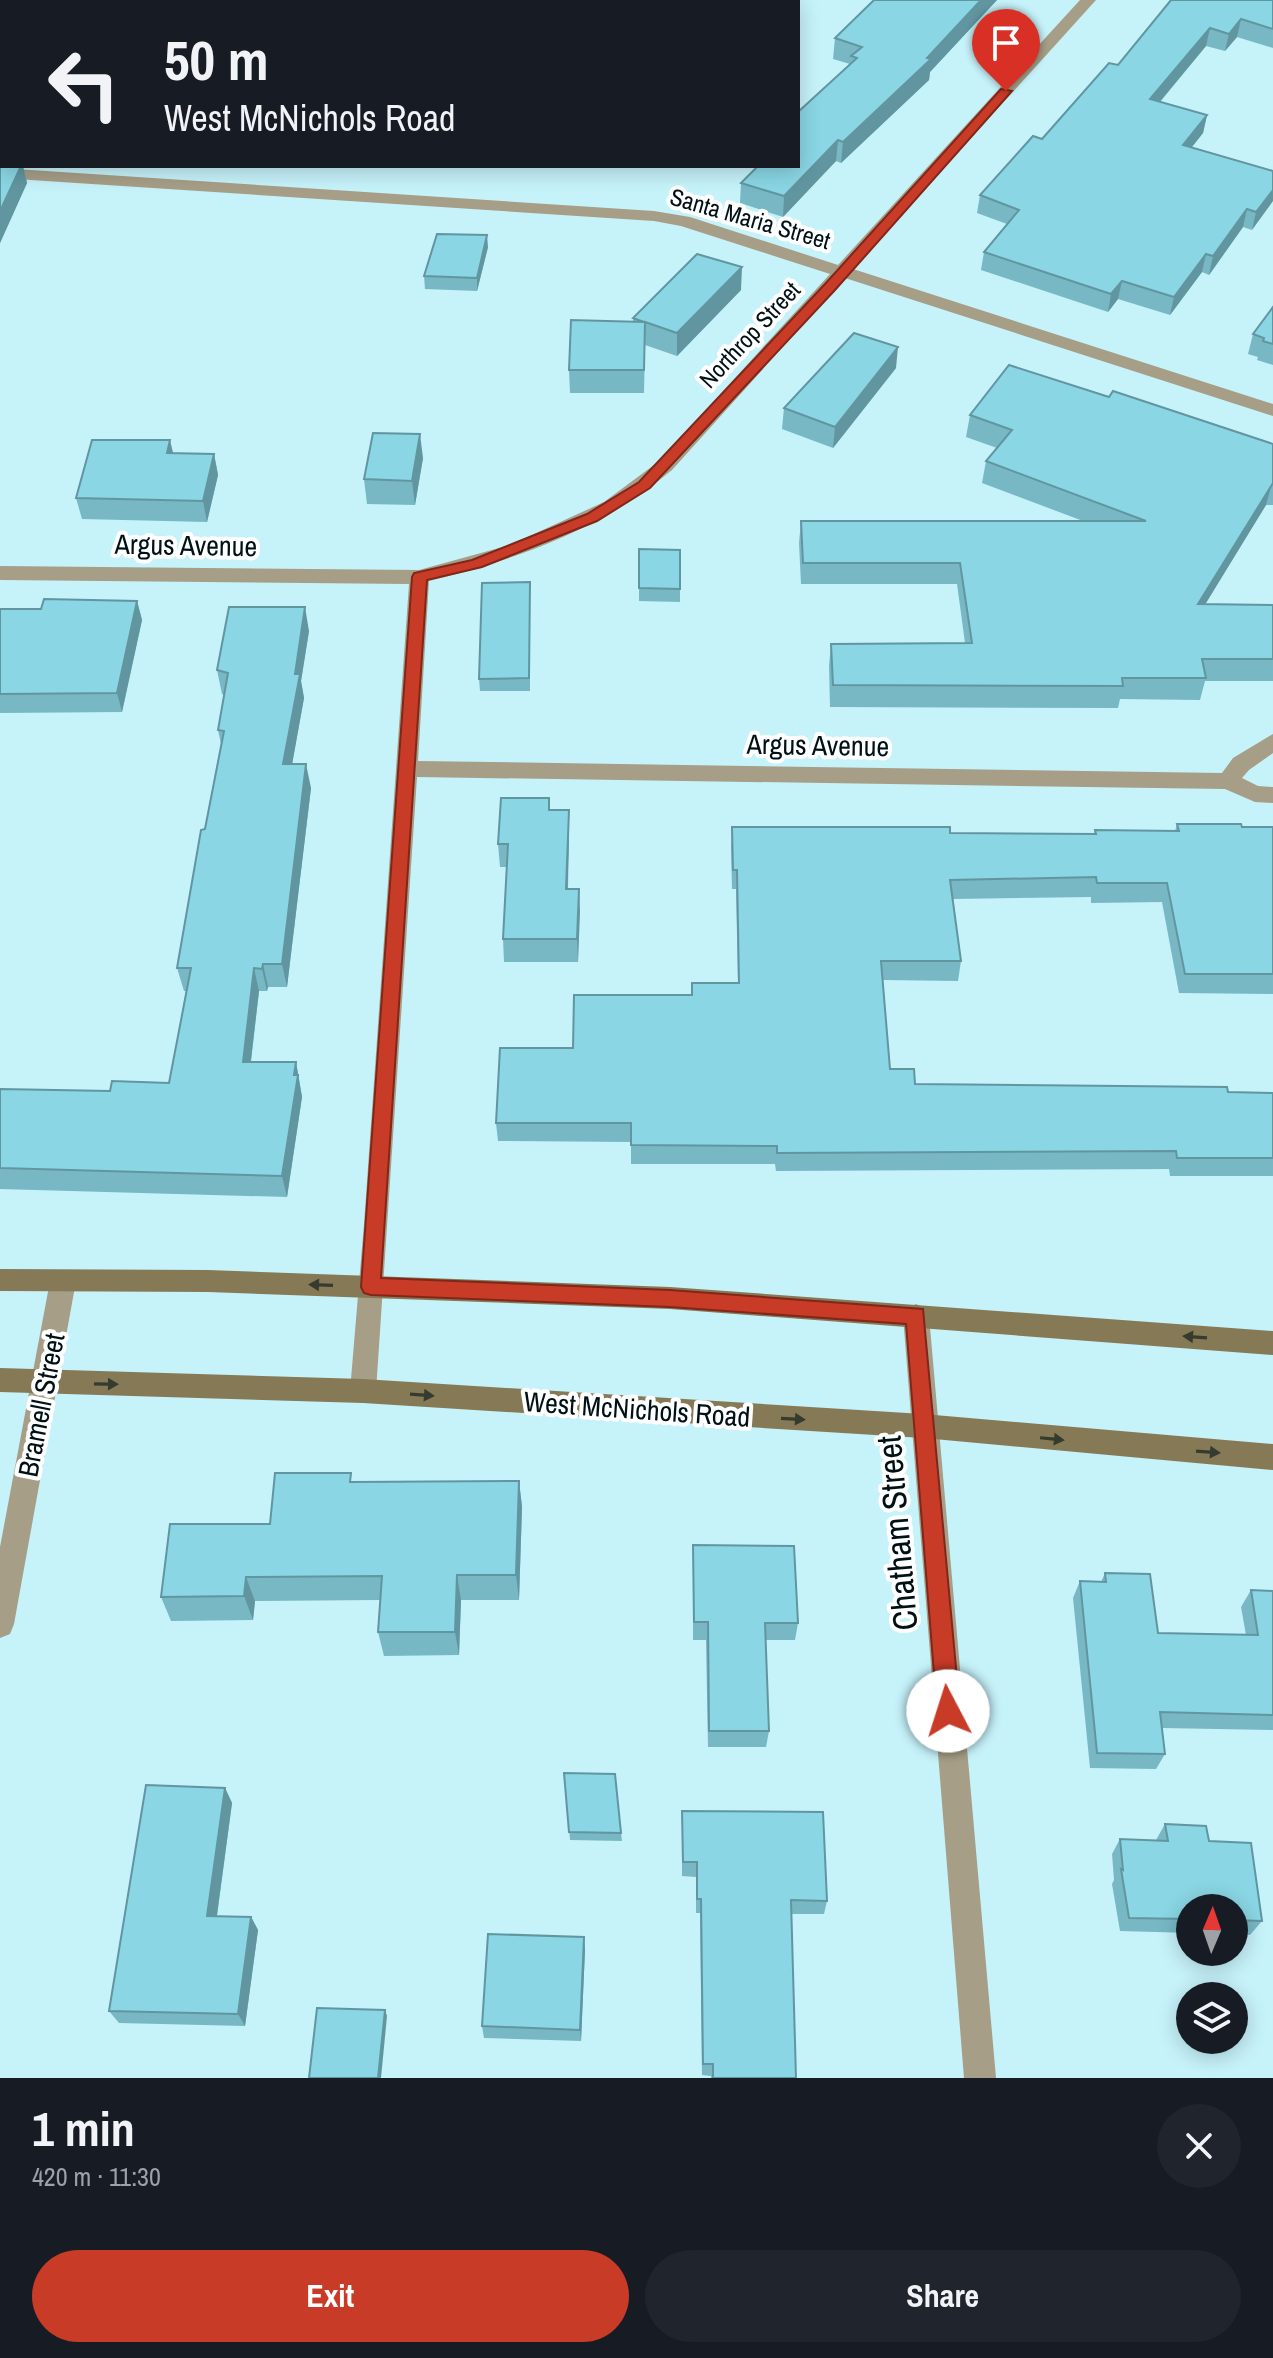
<!DOCTYPE html>
<meta charset="utf-8">
<style>
:root{--surface:#171b24;--page:#20242c;--text:#f1f3f6;--muted:#9ea1a6;--accent:#c73b27}
body{margin:0;font-family:"Archivo Narrow",sans-serif;background:var(--page);color:var(--text);height:100vh;display:flex;flex-direction:column;font-size:30px;white-space:nowrap}
*{box-sizing:border-box;margin:0}
p{font-size:26px;color:var(--muted)}
.icon{flex:none;width:44px;height:44px;fill:none;stroke:currentColor;stroke-width:2;stroke-linecap:round;stroke-linejoin:round}
.map{position:relative;height:2078px;overflow:hidden}
.drawer{display:flex;flex-direction:column;background:var(--surface);flex:1}
.drawer>*{flex:none}
.banner{position:absolute;left:0px;top:0px;width:800px;height:168px;box-shadow:0 4px 20px #0003;background:#171b24;color:var(--text);overflow:hidden}
.needle{width:52px;rotate:2deg}
.buttons{position:absolute;left:1176px;top:1894px;display:grid;gap:16px}
.buttons a{display:grid;place-items:center;width:72px;height:72px;border-radius:50%;background:var(--surface);box-shadow:0 4px 20px #0003;font-size:40px}
.pin{position:absolute;display:grid;place-items:center;width:68px;height:68px;color:#fff;margin:-82px -34px;border-radius:50% 50% 50% 0;rotate:-45deg;box-shadow:0 0 8px #0007}
.pin .icon{rotate:45deg}
.me{position:absolute;width:88px;margin:-44px;rotate:355deg;stroke-linejoin:round;filter:drop-shadow(0 0 6px #0008)}
.turn{display:flex;align-items:center;gap:28px;height:168px;padding:0 32px;font-size:36px}
.turn .icon{width:104px;height:104px;stroke-width:2.5}
.turn b{display:block;font-size:56px;line-height:68px}
.round{display:grid;place-items:center;flex:none;width:84px;height:84px;border-radius:42px;background:var(--page)}
.overview{display:flex;align-items:center;justify-content:space-between;height:136px;padding:0 32px}
h1{font-size:48px;font-weight:700;line-height:60px}
.action{display:flex;gap:16px;margin-top:auto;padding:16px 32px}
.action a{flex:1;height:92px;border-radius:48px;background:var(--accent);color:#fff;font-size:32px;font-weight:700;line-height:92px;text-align:center}
.action a+a{background:var(--page);color:var(--text)}
.map>svg:first-child{display:block}
.lines{fill:none;stroke-linecap:round;stroke-linejoin:round}
.minor{fill:#a69e86;fill-rule:evenodd}
.secondary{fill:#867956;fill-rule:evenodd}
.wall{fill:#77b8c4}
.shaded-wall{fill:#6196a0}
.building{fill:#8ad6e4;stroke:#6196a0;stroke-width:2}
.oneway{fill:#363b2f}
.route{fill:#c73b27;stroke:#812619;stroke-width:2}
.labels{text-anchor:middle;stroke-width:8;stroke-linejoin:round;paint-order:stroke}
.far-street-label{font-size:24px;fill:#001115;stroke:#fff}
.street-label{font-size:28px;fill:#001115;stroke:#fff}
.near-street-label{font-size:34px;fill:#001115;stroke:#fff}
</style>
<div class="map">
<svg width="1273" height="2078" viewBox="0 0 1273 2078">
<rect width="100%" height="100%" fill="#c6f2fa"/>
<g class="lines">
<g class="minor">
<polygon points="294,0 311,0 292,2"/>
<path d="M1080,0H1096L853,269L1273,404V416L845,278L672,470C600,530 518,559 429,581L418,761L1222,773L1233,758L1273,734V753L1249,770L1242,778L1258,786L1273,787V803L1255,802L1225,789L417,777L376,1391L373,1400L363,1403L353,1400L350,1391L364,1224L409,584L0,580V566L419,570L510,545L604,502L658,462L830,274L681,226L654,221L0,178V168L654,211L690,217L838,265Z"/>
<polygon points="63,1270 72,1273 76,1281 14,1624 10,1634 0,1638 0,1547 50,1281 54,1273"/>
<polygon points="916,1304 925,1308 929,1316 996,2078 964,2078 903,1316 907,1308"/>
</g>
<g class="secondary">
<polygon points="0,1269 208,1270 670,1287 1273,1331 1273,1355 670,1309 208,1292 0,1291"/>
<polygon points="0,1368 363,1379 923,1414 1273,1444 1273,1470 923,1438 363,1403 0,1392"/>
</g>
</g>
<g class="wall">
<polygon points="874,0 997,0 930,72 929,80 841,163 836,161 783,217 740,203 741,183 798,166 850,64 833,59 835,38"/>
<polygon points="1273,0 1273,48 1237,37 1225,51 1206,46 1160,102 1207,115 1203,133 1192,147 1273,171 1252,230 1243,227 1209,275 1202,272 1170,315 1118,299 1108,312 981,270 984,252 1007,224 977,213 980,195 1042,139 1118,65"/>
<polygon points="2,116 2,166 35,166 34,167 23,167 27,183 0,243 0,121"/>
<polygon points="488,247 477,291 425,289 424,276"/>
<polygon points="741,290 677,356 645,345 644,393 570,393 569,370 633,322 633,318"/>
<polygon points="1273,307 1273,365 1257,360 1258,357 1248,354 1253,334"/>
<polygon points="896,368 833,448 782,429 784,408"/>
<polygon points="1109,397 1273,444 1273,505 1266,505 1205,604 1273,605 1273,681 1205,681 1200,700 1120,699 1118,708 830,707 829,666 831,644 965,643 957,584 801,584 799,543 801,521 1083,521 982,483 986,461 997,448 966,437 970,415"/>
<polygon points="173,453 214,454 218,475 207,522 82,519 76,498"/>
<polygon points="423,458 415,505 367,504 364,479"/>
<polygon points="639,549 680,550 680,602 639,601"/>
<polygon points="530,582 530,691 480,691 479,679"/>
<polygon points="137,601 142,620 122,712 0,713 0,609 41,609"/>
<polygon points="309,631 301,681 304,698 292,764 311,788 287,987 268,987 267,991 259,991 251,1062 296,1062 302,1097 287,1197 0,1189 0,1089 110,1091 169,1083 186,991 184,991 177,968 221,744 218,730 224,695 222,694 217,670"/>
<polygon points="549,798 549,810 569,833 568,889 579,889 578,962 504,962 503,939 507,867 500,867 498,844"/>
<polygon points="1177,824 1242,827 1273,827 1273,994 1179,993 1162,902 1091,903 1091,897 953,899 961,961 958,981 883,980 890,1069 915,1084 1273,1093 1273,1176 1170,1176 1169,1169 776,1171 775,1164 631,1164 631,1142 498,1141 496,1123 573,1048 691,995 738,983 736,889 732,889 731,847 732,827 950,833 1094,834 1095,830 1175,831"/>
<polygon points="519,1481 522,1507 519,1600 461,1600 459,1655 384,1656 378,1632 380,1600 255,1601 253,1620 171,1621 161,1597 270,1524 354,1482"/>
<polygon points="693,1545 798,1623 795,1640 765,1640 769,1731 766,1747 708,1747 706,1640 693,1640"/>
<polygon points="1105,1573 1158,1633 1246,1635 1241,1607 1251,1590 1273,1591 1273,1730 1162,1728 1165,1754 1156,1769 1090,1768 1073,1598 1080,1581 1101,1582"/>
<polygon points="564,1773 621,1833 622,1841 570,1840"/>
<polygon points="225,1788 232,1803 217,1916 251,1917 258,1930 245,2026 119,2023 109,2011"/>
<polygon points="682,1811 827,1901 824,1914 791,1914 796,2078 711,2078 711,2076 702,2075 700,1913 696,1913 696,1877 682,1876"/>
<polygon points="1165,1824 1209,1841 1262,1921 1250,1935 1234,1934 1234,1908 1190,1908 1190,1933 1120,1931 1112,1884 1114,1880 1112,1854 1120,1839 1156,1840"/>
<polygon points="584,1937 585,1950 581,2041 484,2038 482,2026"/>
</g>
<g class="shaded-wall">
<polygon points="174,0 196,0 193,2 173,2"/>
<polygon points="528,0 550,0 547,2 525,2"/>
<polygon points="981,0 997,0 930,72 929,80 841,163 843,142 927,58"/>
<polygon points="1241,19 1237,37 1225,51 1229,34"/>
<polygon points="1210,28 1206,46 1147,117 1150,99"/>
<polygon points="1207,115 1203,133 1179,163 1183,145"/>
<polygon points="838,140 836,161 783,217 784,196"/>
<polygon points="21,166 23,166 27,183 0,243 0,211"/>
<polygon points="1273,190 1273,201 1252,230 1256,212"/>
<polygon points="1247,209 1243,227 1209,275 1213,256"/>
<polygon points="487,235 488,247 477,291 477,278"/>
<polygon points="1206,254 1202,272 1170,315 1174,297"/>
<polygon points="742,267 741,290 677,356 677,333"/>
<polygon points="1122,281 1118,299 1108,312 1111,294"/>
<polygon points="898,347 896,368 833,448 835,427"/>
<polygon points="420,434 423,458 415,505 412,481"/>
<polygon points="170,440 175,461 167,453"/>
<polygon points="214,454 218,475 207,522 203,501"/>
<polygon points="1272,483 1266,505 1192,626 1198,604"/>
<polygon points="137,601 142,620 122,712 117,693"/>
<polygon points="305,607 309,631 301,681 304,698 288,787 283,764 295,674"/>
<polygon points="306,764 311,788 287,987 282,964"/>
<polygon points="569,810 569,833 567,912 566,889"/>
<polygon points="579,889 580,912 578,962 577,939"/>
<polygon points="263,964 268,987 267,991 262,969"/>
<polygon points="254,968 259,991 248,1084 243,1062"/>
<polygon points="296,1062 302,1097 287,1197 282,1176"/>
<polygon points="519,1481 522,1507 519,1600 516,1575"/>
<polygon points="457,1575 461,1600 459,1655 455,1632"/>
<polygon points="246,1577 255,1601 253,1620 244,1596"/>
<polygon points="225,1788 232,1803 215,1929 207,1916"/>
<polygon points="251,1917 258,1930 245,2026 238,2014"/>
<polygon points="584,1937 585,1950 581,2041 580,2030"/>
<polygon points="385,2010 387,2016 381,2078 378,2078"/>
</g>
<g class="building">
<polygon points="61,0 174,0 173,2 60,2"/>
<polygon points="371,0 528,0 525,2 368,2"/>
<polygon points="874,0 981,0 927,58 931,59 843,142 838,140 784,196 741,183 758,166 798,166 798,112 857,58 851,56 862,47 835,38"/>
<polygon points="1171,0 1273,0 1273,29 1241,19 1229,34 1210,28 1150,99 1207,115 1183,145 1273,171 1273,190 1256,212 1247,209 1213,256 1206,254 1174,297 1122,281 1111,294 984,252 1019,210 980,195 1033,136 1042,139 1109,63 1118,65"/>
<polygon points="2,116 2,146 0,146 0,121"/>
<polygon points="0,161 2,161 2,166 21,166 0,211"/>
<polygon points="437,234 487,235 477,278 424,276"/>
<polygon points="697,254 742,267 677,333 645,322 644,370 569,370 571,320 644,322 633,318"/>
<polygon points="1273,307 1273,344 1263,341 1264,338 1253,334"/>
<polygon points="854,333 898,347 835,427 784,408"/>
<polygon points="1009,365 1109,397 1113,391 1273,444 1273,483 1198,604 1273,605 1273,659 1202,659 1206,678 1122,678 1123,686 833,685 831,644 972,643 960,563 803,563 801,521 1146,521 986,461 1012,430 970,415"/>
<polygon points="373,433 420,434 412,481 364,479"/>
<polygon points="92,440 170,440 167,453 214,454 203,501 76,498"/>
<polygon points="639,549 680,550 680,589 639,588"/>
<polygon points="530,582 529,678 479,679 482,583"/>
<polygon points="44,599 137,601 117,693 0,694 0,609 41,609"/>
<polygon points="229,607 305,607 295,674 300,674 283,764 306,764 282,964 263,964 262,969 254,968 243,1062 296,1062 294,1075 298,1075 282,1176 0,1168 0,1089 110,1091 112,1081 169,1083 191,968 177,968 201,830 205,829 224,731 218,730 228,673 217,670"/>
<polygon points="501,798 549,798 549,810 569,810 566,889 579,889 577,939 503,939 508,844 498,844"/>
<polygon points="1177,824 1241,824 1242,827 1273,827 1273,974 1185,974 1167,883 1097,883 1096,877 950,880 961,961 881,961 890,1069 914,1069 915,1084 1227,1087 1228,1092 1273,1093 1273,1158 1177,1158 1176,1151 777,1153 777,1146 631,1145 631,1123 496,1123 500,1048 573,1048 574,995 692,995 692,983 739,983 737,870 733,870 732,827 950,827 950,833 1096,834 1095,830 1179,831"/>
<polygon points="275,1473 351,1473 350,1482 519,1481 516,1575 457,1575 455,1632 378,1632 382,1576 246,1577 244,1596 161,1597 170,1524 270,1524"/>
<polygon points="693,1545 794,1546 798,1623 765,1623 769,1731 709,1731 708,1622 694,1622"/>
<polygon points="1105,1573 1150,1574 1158,1633 1258,1635 1251,1590 1273,1591 1273,1715 1160,1712 1165,1754 1097,1753 1080,1581 1106,1582"/>
<polygon points="564,1773 615,1774 621,1833 569,1832"/>
<polygon points="146,1785 225,1788 207,1916 251,1917 238,2014 109,2011"/>
<polygon points="682,1811 823,1812 827,1901 791,1900 796,2078 713,2078 713,2064 703,2064 701,1899 697,1899 697,1862 683,1862"/>
<polygon points="1165,1824 1206,1826 1209,1841 1251,1843 1262,1921 1234,1920 1234,1908 1190,1908 1190,1919 1129,1918 1121,1869 1123,1870 1120,1839 1168,1841"/>
<polygon points="488,1934 584,1937 580,2030 482,2026"/>
<polygon points="317,2008 385,2010 378,2078 309,2078"/>
</g>
<defs><path id="oneway-solid" d="M-6-.8H1V-3.2L6.5 0L1 3.2V.8H-6Z" transform="scale(2)"/></defs>
<g class="oneway">
<use href="#oneway-solid" transform="translate(321 1285) rotate(-178)"/>
<use href="#oneway-solid" transform="translate(1195 1337) rotate(-176)"/>
<use href="#oneway-solid" transform="translate(106 1384) rotate(1)"/>
<use href="#oneway-solid" transform="translate(422 1395) rotate(4)"/>
<use href="#oneway-solid" transform="translate(793 1419) rotate(3)"/>
<use href="#oneway-solid" transform="translate(1052 1439) rotate(6)"/>
<use href="#oneway-solid" transform="translate(1208 1452) rotate(4)"/>
</g>
<polygon class="route" points="1001,89 1012,91 835,290 650,488 597,521 482,567 427,580 381,1278 670,1290 923,1309 960,1711 956,1719 948,1723 940,1719 937,1711 906,1324 670,1307 371,1295 364,1293 361,1287 412,577 414,573 472,560 587,514 639,482 825,284"/>
<g class="labels">
<g class="far-street-label">
<text transform="translate(750 219) rotate(16)" y="8">Santa Maria Street</text>
<text transform="translate(750 335) rotate(-47)" y="8">Northrop Street</text>
</g>
<g class="street-label">
<text transform="translate(186 545) rotate(1)" y="10">Argus Avenue</text>
<text transform="translate(818 745) rotate(1)" y="10">Argus Avenue</text>
<text transform="translate(41 1405) rotate(-79)" y="10">Bramell Street</text>
<text transform="translate(637 1409) rotate(4)" y="10">West McNichols Road</text>
</g>
<g class="near-street-label">
<text transform="translate(897 1533) rotate(-95)" y="12">Chatham Street</text>
</g>
</g>
</svg>
<div class="buttons">
<a><svg class="needle" viewBox="-14 -14 28 28"><path d="M0-13l5 13h-10z" fill="#e53935"/><path d="M0 13l5-13h-10z" fill="#9ea1a6"/></svg></a>
<a><svg class="icon" aria-label="layers" viewBox="0 0 24 24"><path d="M12 4l9 5-9 5-9-5zM3 14l9 5 9-5"/></svg></a>
</div>
<div class="pin" style="left:1006px;top:91px;background:#d93025"><svg class="icon" aria-label="arrive" viewBox="0 0 24 24"><path d="M6 21V4h12l-3 4 3 4H6"/></svg></div>
<svg class="me" style="left:948px;top:1711px" viewBox="-20 -20 40 40"><circle r="19" fill="#fff"/><path d="M0-13L10 11 0 6-10 11z" fill="#c73b27"/></svg>
<div class="banner">
<div class="turn"><svg class="icon" aria-label="left" viewBox="0 0 24 24"><path d="M17 20v-9H6M10 6l-5 5 5 5"/></svg><div><b>50 m</b>West McNichols Road</div></div>
</div>
</div>
<section class="drawer">
<div class="overview"><div><h1>1 min</h1><p>420 m · 11:30</p></div><a class="round"><svg class="icon" aria-label="close" viewBox="0 0 24 24"><path d="M6 6l12 12M18 6L6 18"/></svg></a></div>
<div class="action"><a>Exit</a><a>Share</a></div>
</section>
